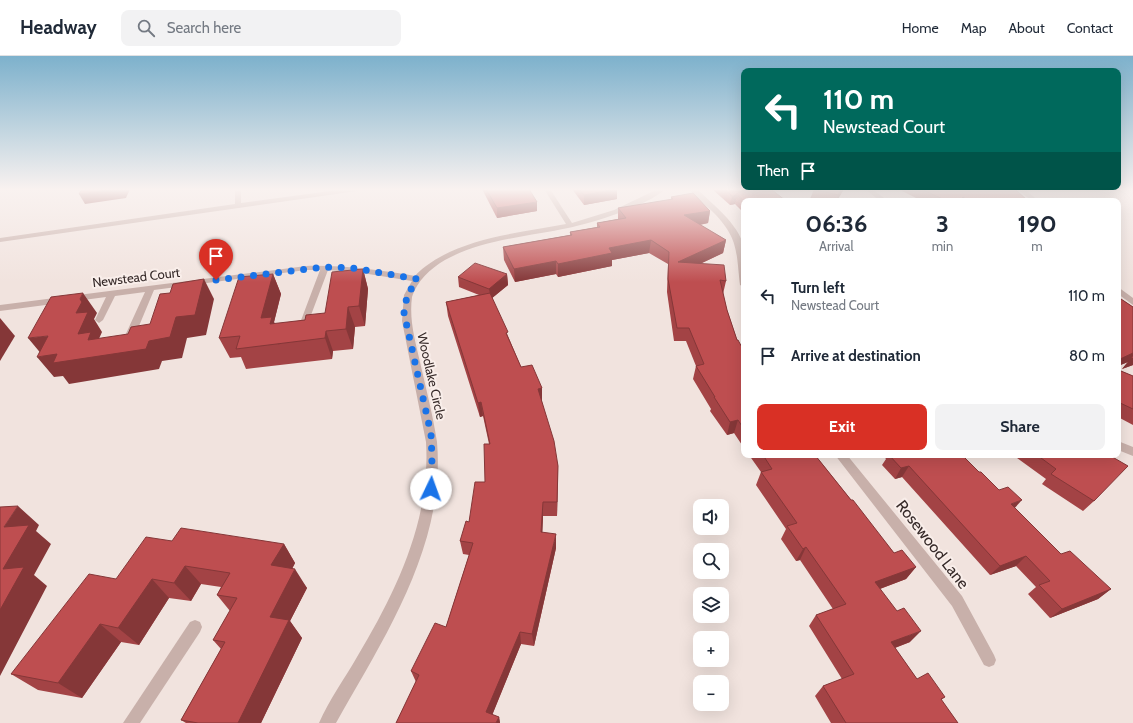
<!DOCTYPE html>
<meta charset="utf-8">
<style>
:root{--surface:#fff;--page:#f2f2f3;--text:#1f2937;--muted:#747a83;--line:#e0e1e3;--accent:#d93025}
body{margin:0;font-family:Cabin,sans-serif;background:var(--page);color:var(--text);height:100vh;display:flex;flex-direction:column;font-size:15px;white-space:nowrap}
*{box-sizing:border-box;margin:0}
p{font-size:13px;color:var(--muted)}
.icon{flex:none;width:22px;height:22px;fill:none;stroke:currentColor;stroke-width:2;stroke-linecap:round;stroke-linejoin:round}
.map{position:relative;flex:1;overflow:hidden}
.panel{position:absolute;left:741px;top:142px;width:380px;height:260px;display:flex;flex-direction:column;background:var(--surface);border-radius:8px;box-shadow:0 4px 16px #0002}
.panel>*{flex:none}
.guide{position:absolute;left:741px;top:12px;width:380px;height:122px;border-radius:8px;box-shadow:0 4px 16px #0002;background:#00695c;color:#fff;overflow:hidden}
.controls{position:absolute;left:693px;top:443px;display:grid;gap:8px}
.controls a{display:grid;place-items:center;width:36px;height:36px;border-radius:8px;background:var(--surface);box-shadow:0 4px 16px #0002;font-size:20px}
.pin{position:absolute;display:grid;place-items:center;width:34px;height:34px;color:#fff;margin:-41px -17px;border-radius:50% 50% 50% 0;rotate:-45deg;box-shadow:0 0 4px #0007}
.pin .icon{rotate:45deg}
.me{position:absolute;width:44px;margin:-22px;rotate:3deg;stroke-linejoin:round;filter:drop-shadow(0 0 3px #0008)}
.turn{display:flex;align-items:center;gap:14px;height:84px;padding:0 16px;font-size:18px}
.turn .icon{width:52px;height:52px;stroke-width:2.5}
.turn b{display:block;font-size:28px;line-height:34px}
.then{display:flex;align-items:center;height:38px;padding:0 16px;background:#0003;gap:8px;font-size:15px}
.eta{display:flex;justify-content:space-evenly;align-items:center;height:68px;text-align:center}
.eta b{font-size:24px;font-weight:700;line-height:28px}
.primary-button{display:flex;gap:8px;margin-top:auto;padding:8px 16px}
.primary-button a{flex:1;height:46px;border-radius:8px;background:var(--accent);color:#fff;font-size:16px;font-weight:700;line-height:46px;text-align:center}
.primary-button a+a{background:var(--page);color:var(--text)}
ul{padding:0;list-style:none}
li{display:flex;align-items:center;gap:12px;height:60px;padding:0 16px}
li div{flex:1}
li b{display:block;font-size:15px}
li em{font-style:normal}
header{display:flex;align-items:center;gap:24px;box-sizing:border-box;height:56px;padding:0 20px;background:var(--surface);border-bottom:1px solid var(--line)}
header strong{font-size:19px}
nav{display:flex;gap:22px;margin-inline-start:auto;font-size:14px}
.search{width:280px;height:36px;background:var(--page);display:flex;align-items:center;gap:10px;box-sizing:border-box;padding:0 14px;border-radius:8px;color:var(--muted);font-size:15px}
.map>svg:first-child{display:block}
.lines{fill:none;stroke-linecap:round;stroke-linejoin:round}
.minor{fill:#c8b0aa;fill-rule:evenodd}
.wall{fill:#a34345}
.shaded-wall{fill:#853738}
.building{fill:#be4e50;stroke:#853738}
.route{stroke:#1a73e8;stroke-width:7;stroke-dasharray:0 12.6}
.labels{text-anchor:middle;stroke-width:4;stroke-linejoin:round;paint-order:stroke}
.street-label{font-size:13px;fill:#362a29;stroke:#f9eeea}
.near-street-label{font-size:16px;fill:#362a29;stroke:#f9eeea}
</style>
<header>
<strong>Headway</strong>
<div class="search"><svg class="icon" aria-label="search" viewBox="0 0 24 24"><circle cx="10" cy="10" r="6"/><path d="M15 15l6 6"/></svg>Search here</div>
<nav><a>Home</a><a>Map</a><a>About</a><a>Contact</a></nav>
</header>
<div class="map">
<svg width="1133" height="667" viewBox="0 0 1133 667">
<rect width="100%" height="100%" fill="#f1e3de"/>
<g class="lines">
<g class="minor">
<polygon points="235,133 241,133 241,147 345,133 360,133 357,135 0,186 0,182 235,148"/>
<path d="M544,133H550L572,167L614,154L658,133H665C648,150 592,167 568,172C522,182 444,186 417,230C415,234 413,237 412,241C409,264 415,284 420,306C426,333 433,359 437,386C446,489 384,582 336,667H319C329,644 345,622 357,601C396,536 431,464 426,386L402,265L404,239L412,225L362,217L328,214L308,267L304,270L300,267L320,214H306L154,234L134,282L129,285L124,282L145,236L115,240L103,264L99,267L95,264L106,241L0,255V249L306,210C343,209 379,214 415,220C418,216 422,213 426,210C465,181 520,177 566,168Z"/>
<path d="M690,133H697C713,149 738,167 744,191C747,203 744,219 744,231L740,229C736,196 739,183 714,157C706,149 696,142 690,133Z"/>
<polygon points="865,133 872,133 888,145 880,145"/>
<polygon points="1017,133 1024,133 1039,145 1032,145"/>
<polygon points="1118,231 1133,242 1133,249 1118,238"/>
<polygon points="1118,385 1133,391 1133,400 1118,394"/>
<polygon points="835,399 847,399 962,540 994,599 996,604 994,609 989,611 984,609 952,550"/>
<polygon points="195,564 200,566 202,571 200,576 140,667 123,667 190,566"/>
</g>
</g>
<g class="wall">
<polygon points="482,133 529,133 537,155 497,162"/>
<polygon points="572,133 617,133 617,143 584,149"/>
<polygon points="712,133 771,133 744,145 744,157 735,148 730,149"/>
<polygon points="814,133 844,133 837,144 869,145 819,145 810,143"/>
<polygon points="898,133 1015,133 1028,145 922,145"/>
<polygon points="671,141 710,155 708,167 700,169 726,184 723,197 700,208 726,225 723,238 727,254 737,284 744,295 744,392 734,377 727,379 710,355 711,353 693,323 696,310 686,285 674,285 667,236 668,208 649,197 612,204 612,210 558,221 556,218 515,226 504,204 503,191 570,179 570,176 597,171 597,167 618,163 618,152 671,144"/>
<polygon points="363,213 368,233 365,270 355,271 353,293 333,295 332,303 246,313 241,301 230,302 219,282 273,218 281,238 274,266 275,268 305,264 325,257"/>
<polygon points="507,218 508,229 492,242 521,311 542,332 542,346 558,410 557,460 543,460 542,476 556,492 534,590 521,588 492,659 499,661 500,667 396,667 416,626 411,615 446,571 469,499 463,498 460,485 469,466 485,426 489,388 483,360 480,361 448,260 446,246 479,239 459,231 458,221"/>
<polygon points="1118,241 1133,251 1133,309 1122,313 1128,306 1118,310"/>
<polygon points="1121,315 1133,320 1133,369 1118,361 1118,319"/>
<polygon points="749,399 815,399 894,497 916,511 906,523 880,533 910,586 895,592 917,623 945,641 941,644 958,667 831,667 815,640 823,630 842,623 809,570 816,559 833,553 800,504 796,505 781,483 786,473 756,429 761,416"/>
<polygon points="883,399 962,399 1061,498 1111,533 1098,543 1050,562 1028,538 1036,531 1016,510 990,519 902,421 895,423 882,409 886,403"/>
<polygon points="1013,399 1109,399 1094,445 1083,455 1042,428 1046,423"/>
<polygon points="172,485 284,488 295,507 292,513 307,532 290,565 302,582 261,667 186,667 181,664 221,593 213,584 230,555 217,539 221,531 201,528 191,545 169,542 139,589 121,586 82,642 38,634 11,618 116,523"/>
</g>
<g class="shaded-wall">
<polygon points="117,133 130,133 126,142 85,148 79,138"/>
<polygon points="617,133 617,143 584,149 584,139"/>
<polygon points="841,133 844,133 837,145 836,145 838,139"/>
<polygon points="737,139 735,148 730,149 732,140"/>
<polygon points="537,146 537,155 497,162 497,152"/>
<polygon points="710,155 708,167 682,172 684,159"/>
<polygon points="651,184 649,197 612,204 612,210 558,221 558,208 609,192"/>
<polygon points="726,184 723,197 676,219 678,206"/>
<polygon points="556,205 556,218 515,226 514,213"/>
<polygon points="363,213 368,233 365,270 359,250"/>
<polygon points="273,218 281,238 274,266 280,281 279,289 272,274 261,262"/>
<polygon points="507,218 508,229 491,243 489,233"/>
<polygon points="204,223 214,243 206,279 187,282 182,302 162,305 159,313 69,328 63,320 54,321 37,301 43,300 28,282 48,280 78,278 76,257 80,243 83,237 97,257 94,263 102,276 98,285 149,285 176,261"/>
<polygon points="348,251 355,271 353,293 346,273"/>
<polygon points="0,262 15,280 0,305"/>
<polygon points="326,275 333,295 332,303 325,282"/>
<polygon points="1133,297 1133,300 1128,306 1118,310 1118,304"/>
<polygon points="1131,302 1133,302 1133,309 1122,313"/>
<polygon points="542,332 542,346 539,347 538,333"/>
<polygon points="481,346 483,360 480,361 478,347"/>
<polygon points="738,364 734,377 727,379 730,366"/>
<polygon points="558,410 558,424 557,460 557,446"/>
<polygon points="909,410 902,421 895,423 901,412"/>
<polygon points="1022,444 1012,455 1011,448"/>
<polygon points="543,446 543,460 542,490 541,476"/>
<polygon points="18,450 39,469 36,475 51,488 34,519 47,530 0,620 0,554 4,471"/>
<polygon points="556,478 556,492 534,590 532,578"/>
<polygon points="284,488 295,507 284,528 271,509"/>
<polygon points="806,491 800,504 796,505 803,493"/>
<polygon points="1026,500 1016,510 990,519 1000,510"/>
<polygon points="185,510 201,528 191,545 174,527"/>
<polygon points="916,511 906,523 866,538 875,526"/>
<polygon points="295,513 307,532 290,565 302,582 261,667 238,667 270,561"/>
<polygon points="152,523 169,542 139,589 118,572"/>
<polygon points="1111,533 1098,543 1050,562 1062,553"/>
<polygon points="100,568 121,586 82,642 58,627"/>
<polygon points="921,575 910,586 881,597 891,586"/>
<polygon points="520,576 521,588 489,667 486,656"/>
<polygon points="499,661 500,667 496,667"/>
</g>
<g class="building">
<polygon points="82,133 117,133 79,138"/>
<polygon points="486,133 529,133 537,146 497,152"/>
<polygon points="579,133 617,133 584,139"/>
<polygon points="724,133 771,133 786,145 744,145 737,139 732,140"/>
<polygon points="813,133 841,133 838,139"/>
<polygon points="921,133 1015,133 1028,145 968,145 963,141 959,145 947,145"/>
<polygon points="693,137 710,155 684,159 726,184 678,206 724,209 726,225 720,224 727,254 737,284 738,284 744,295 744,373 738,364 730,366 714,341 715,341 696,310 704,308 689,272 677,272 668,223 669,196 651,184 609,192 612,197 558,208 556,205 514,213 503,191 572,179 570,176 600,171 597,167 626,162 618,152 673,143 671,141"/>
<polygon points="832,144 869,145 833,145"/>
<polygon points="475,207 507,218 489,233 458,221"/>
<polygon points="363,213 359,250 348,251 346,273 326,275 325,282 236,293 240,280 219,282 239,221 273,218 261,262 272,261 270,268 305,264 306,259 325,257 332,216"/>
<polygon points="204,223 195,259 176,261 170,281 149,285 146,293 53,307 57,298 37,301 48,280 28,282 51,241 83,237 80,243 82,246 76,257 88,256 78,278 91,276 88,284 128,278 131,271 150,268 160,238 170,237 173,228"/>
<polygon points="490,237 508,276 506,277 521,311 532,309 542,332 538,333 554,385 558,410 557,446 543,446 541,476 556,478 532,578 520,576 486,656 499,661 496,667 396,667 419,619 411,615 435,567 446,571 473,487 460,485 466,465 469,466 475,426 485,426 484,388 490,388 481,346 478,347 446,246"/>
<polygon points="1118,241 1133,251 1133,297 1118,304"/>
<polygon points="1121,315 1133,320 1133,353 1118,346 1118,320"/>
<polygon points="763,399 815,399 851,444 853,444 894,497 902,494 916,511 875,526 897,555 904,552 921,575 891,586 917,623 928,617 945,641 941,643 958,667 846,667 823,630 854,618 816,559 846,548 806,491 803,493 787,470 797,467 761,416 772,413"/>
<polygon points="889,399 962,399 979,416 981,416 999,434 1008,431 1022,444 1011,448 1061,498 1070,495 1111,533 1062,553 1039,529 1050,525 1026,500 1000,510 909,410 901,412"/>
<polygon points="1037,399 1109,399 1128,410 1094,445 1051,418 1056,413"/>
<polygon points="18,450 4,471 29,469 3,513 24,511 0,554 0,451"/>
<polygon points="181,472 284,488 271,509 295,513 270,561 289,564 238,667 198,667 181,664 225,586 213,584 237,542 217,539 230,517 185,510 174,527 152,523 118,572 100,568 58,627 11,618 89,518 116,523 146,481 172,485"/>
</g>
<linearGradient id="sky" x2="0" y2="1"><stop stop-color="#7db1cc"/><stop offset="0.59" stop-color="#f9f2f0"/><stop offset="1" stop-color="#f9f2f0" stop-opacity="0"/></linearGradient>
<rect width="1133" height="226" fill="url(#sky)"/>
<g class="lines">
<polyline class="route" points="216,224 325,211 353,212 417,223 407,240 404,257 431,378 432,402 431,433"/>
</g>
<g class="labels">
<g class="street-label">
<text transform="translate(136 221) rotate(-7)" y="5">Newstead Court</text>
<text transform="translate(432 320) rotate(77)" y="5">Woodlake Circle</text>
</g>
<g class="near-street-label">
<text transform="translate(933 488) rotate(52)" y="6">Rosewood Lane</text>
</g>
</g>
</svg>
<div class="controls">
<a><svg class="icon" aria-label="sound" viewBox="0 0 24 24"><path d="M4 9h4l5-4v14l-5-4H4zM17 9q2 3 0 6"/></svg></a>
<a><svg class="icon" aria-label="search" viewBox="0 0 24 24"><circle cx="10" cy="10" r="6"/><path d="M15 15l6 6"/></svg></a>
<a><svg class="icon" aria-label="layers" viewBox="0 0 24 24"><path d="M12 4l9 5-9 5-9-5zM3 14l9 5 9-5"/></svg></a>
<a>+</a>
<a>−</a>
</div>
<div class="pin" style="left:216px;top:224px;background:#d93025"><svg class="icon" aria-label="arrive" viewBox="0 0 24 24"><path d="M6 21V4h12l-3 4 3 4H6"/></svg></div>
<svg class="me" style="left:431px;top:433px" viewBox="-20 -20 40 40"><circle r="19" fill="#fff"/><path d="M0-13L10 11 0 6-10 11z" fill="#1a73e8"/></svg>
<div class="guide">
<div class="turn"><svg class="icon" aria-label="left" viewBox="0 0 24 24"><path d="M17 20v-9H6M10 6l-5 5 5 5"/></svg><div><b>110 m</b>Newstead Court</div></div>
<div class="then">Then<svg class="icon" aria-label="arrive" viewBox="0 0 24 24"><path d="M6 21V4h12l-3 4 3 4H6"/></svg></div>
</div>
<section class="panel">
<div class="eta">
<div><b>06:36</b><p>Arrival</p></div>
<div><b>3</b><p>min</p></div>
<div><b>190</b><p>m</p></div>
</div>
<ul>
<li><svg class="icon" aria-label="left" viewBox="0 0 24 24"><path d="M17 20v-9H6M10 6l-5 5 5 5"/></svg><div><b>Turn left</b><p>Newstead Court</p></div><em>110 m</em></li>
<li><svg class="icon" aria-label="arrive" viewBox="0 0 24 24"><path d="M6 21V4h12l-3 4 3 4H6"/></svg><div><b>Arrive at destination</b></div><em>80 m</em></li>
</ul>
<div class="primary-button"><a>Exit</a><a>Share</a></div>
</section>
</div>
